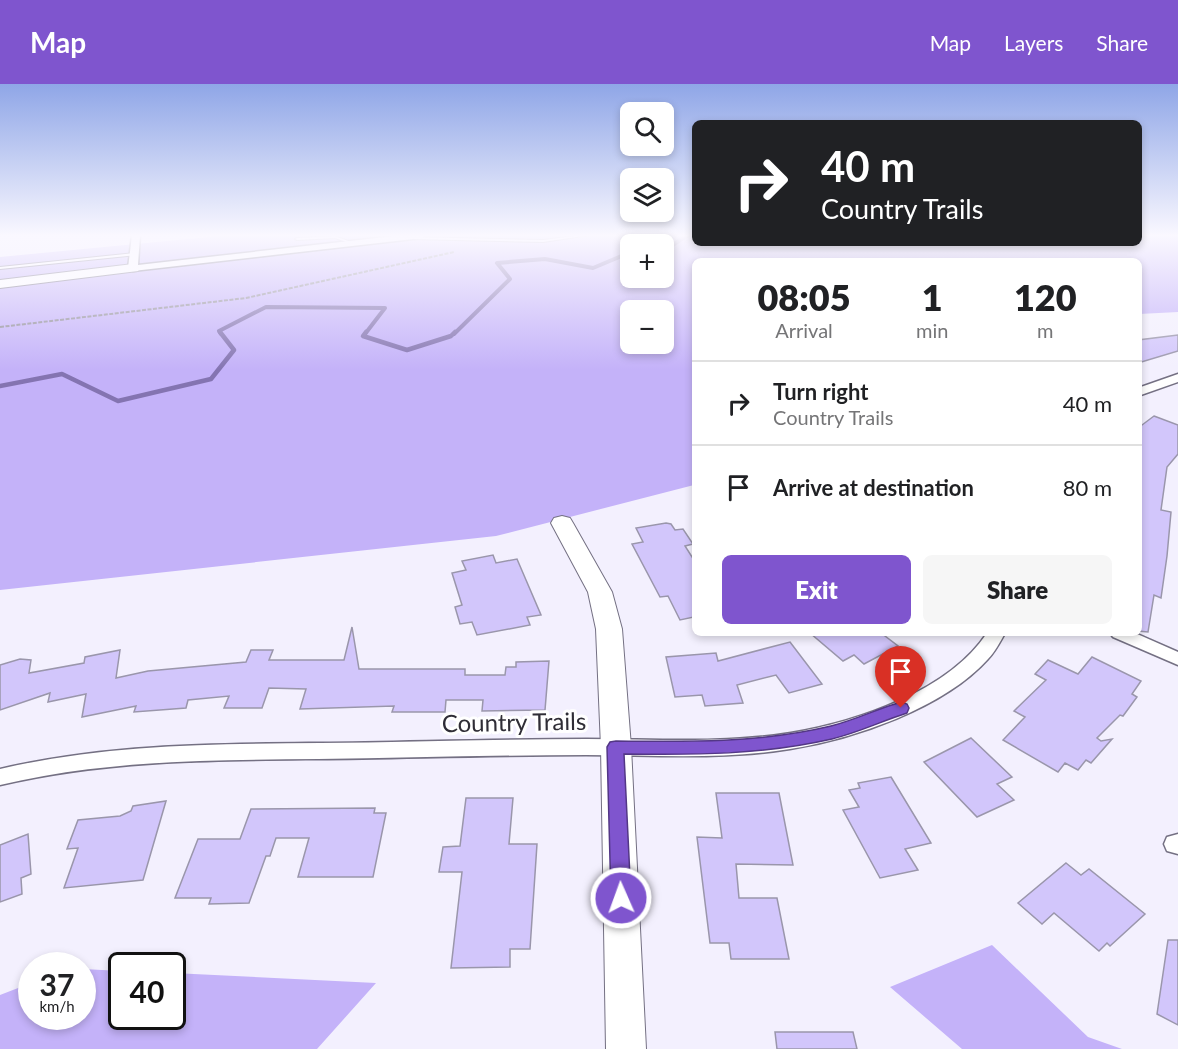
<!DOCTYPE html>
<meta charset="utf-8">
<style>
:root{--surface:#fff;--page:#f6f6f6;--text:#202124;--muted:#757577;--line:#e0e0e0;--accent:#7f55ce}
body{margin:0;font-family:Lato,sans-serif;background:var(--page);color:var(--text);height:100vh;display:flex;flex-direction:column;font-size:22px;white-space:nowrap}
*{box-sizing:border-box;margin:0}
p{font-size:20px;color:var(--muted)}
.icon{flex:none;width:33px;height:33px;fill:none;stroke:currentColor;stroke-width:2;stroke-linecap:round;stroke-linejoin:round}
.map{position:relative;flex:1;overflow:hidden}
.side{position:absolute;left:692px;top:174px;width:450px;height:378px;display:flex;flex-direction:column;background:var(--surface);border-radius:9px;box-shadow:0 3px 9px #0003}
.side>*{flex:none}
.hud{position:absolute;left:692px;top:36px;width:450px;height:126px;border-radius:9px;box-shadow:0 3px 9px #0003;background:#202124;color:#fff;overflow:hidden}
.buttons{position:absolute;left:620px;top:18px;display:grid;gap:12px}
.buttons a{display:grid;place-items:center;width:54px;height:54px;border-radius:9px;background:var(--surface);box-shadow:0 3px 9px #0003;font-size:30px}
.speed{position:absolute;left:18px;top:868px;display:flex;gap:12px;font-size:30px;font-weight:700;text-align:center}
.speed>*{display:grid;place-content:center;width:78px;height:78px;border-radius:50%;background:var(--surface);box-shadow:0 3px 9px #0003;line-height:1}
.speed small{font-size:15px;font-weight:400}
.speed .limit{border:3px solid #111;border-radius:9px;background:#fff;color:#111}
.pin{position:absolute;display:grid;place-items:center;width:51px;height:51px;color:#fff;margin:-62px -26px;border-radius:50% 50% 50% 0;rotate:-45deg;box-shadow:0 0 6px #0007}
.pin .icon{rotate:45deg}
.me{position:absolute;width:66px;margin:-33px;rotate:358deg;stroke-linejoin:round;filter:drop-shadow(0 0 4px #0008)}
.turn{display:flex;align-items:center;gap:21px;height:126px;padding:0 30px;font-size:27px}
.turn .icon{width:78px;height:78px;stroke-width:2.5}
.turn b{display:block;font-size:42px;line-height:51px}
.eta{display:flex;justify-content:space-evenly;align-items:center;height:102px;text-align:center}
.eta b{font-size:36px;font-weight:800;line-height:42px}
.cta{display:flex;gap:12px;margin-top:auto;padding:12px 30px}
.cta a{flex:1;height:69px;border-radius:9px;background:var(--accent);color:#fff;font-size:24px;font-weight:800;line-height:69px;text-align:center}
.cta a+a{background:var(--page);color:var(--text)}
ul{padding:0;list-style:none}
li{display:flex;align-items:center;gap:18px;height:84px;padding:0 30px;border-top:2px solid var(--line)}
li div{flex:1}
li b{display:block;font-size:22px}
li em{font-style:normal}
header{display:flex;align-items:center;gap:36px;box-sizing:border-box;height:84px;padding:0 30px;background:var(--accent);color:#fff}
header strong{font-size:28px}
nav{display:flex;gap:33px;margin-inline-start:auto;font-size:21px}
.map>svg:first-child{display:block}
.green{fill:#c4b2f9;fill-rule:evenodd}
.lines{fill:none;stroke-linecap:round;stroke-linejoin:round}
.stream-far1{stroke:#8474b1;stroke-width:4}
.stream{stroke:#8474b1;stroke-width:4.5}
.building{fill:#d2c6fb;stroke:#9a96ab;stroke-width:1.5}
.lane-casing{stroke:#747083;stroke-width:2}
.street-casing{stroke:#747083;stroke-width:3}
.secondary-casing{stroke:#747083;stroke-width:2}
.path{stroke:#908d99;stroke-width:2;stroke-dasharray:4 1.5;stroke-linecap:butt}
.lane{fill:#fff;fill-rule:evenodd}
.street{fill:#fff;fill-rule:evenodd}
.secondary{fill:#fff;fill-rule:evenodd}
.route{fill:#7f55ce;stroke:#533786;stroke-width:1.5}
.labels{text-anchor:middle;stroke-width:6;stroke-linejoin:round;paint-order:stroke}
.near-street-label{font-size:24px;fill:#2f2d36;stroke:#fff}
</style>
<header>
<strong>Map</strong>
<nav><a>Map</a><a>Layers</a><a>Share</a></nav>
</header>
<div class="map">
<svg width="1178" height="965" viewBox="0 0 1178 965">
<rect width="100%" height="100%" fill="#f3f0fe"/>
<g class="green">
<path d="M230,151H694V159H1138L1139,151H1178V228L1139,230L1138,177H694V401L496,452L0,506V173ZM630,160H663V194H630ZM630,226H663V260H630Z"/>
<polygon points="992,861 1088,953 1122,965 962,965 890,903"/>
<polygon points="83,885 121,887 122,933 172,933 173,889 376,899 317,965 0,965 0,911 31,899 32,933 82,933"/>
</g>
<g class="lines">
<g class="stream-far1">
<polyline points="663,167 688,151"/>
<polyline points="221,250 219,247 266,223 385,224 365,250"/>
<polyline points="454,250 510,195 497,179 545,175 593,184 624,171 630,172"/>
</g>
<g class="stream">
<polyline points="366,248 363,252 407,266 451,252 455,248"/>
<polyline points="0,302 62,290 118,317 211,295 234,266 220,248"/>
</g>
</g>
<g class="building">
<polygon points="1178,251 1178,267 1138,279 1138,256"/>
<polygon points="1154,332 1178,341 1178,370 1167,383 1161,426 1171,428 1167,472 1161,514 1154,511 1148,548 1138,547 1138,344"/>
<polygon points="666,439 671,440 675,446 683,445 693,460 685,462 694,476 694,533 680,536 668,512 660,513 632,460 643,458 636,444"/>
<polygon points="493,471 496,479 517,475 541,531 527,533 530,541 477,551 472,538 460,540 455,523 462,521 452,489 466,486 462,477"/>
<polygon points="352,543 359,585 465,585 465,591 505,591 506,583 516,583 516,578 549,577 545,626 482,627 483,616 446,616 445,628 392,628 394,622 300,625 306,605 269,604 262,624 224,624 229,612 188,616 186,624 134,628 136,622 82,633 86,610 48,618 50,609 0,626 0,581 20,575 31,576 29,589 84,579 85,573 120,566 116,594 148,587 246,578 251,566 273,566 269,576 344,576"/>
<polygon points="810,549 881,549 898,562 864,580 854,571 843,577"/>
<polygon points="790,558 822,600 789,609 776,591 737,601 743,619 705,622 702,611 675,613 666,573 716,569 718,577"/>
<polygon points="1092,573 1141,597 1132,610 1137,613 1123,632 1120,631 1097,654 1101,657 1112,655 1091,679 1086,676 1078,686 1065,679 1058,688 1003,656 1025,633 1014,627 1046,596 1035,590 1048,576 1078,590"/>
<polygon points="971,654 1012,693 997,700 1014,716 977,733 924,678"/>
<polygon points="891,693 931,759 905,765 918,786 880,794 843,726 859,723 849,706 860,704 858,699"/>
<polygon points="716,709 779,709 793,781 736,780 739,814 777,814 789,875 731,875 729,859 710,859 697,753 722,754"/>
<polygon points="466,714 513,714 509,760 537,760 530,865 510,865 510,883 451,884 462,788 439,788 443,763 460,762"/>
<polygon points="166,717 143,796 64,804 78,764 67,765 78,736 120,732 131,727 133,722"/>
<polygon points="375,724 374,729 386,729 373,793 298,793 309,754 276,754 270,772 266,772 249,819 209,820 211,814 175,814 198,755 240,755 251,725"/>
<polygon points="28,750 31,790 21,794 22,810 0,818 0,761"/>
<polygon points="1066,779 1081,791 1089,785 1145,830 1110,862 1107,859 1099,867 1054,829 1042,840 1018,819"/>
<polygon points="1168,856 1178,856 1178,941 1157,930"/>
<polygon points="775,948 853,948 857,965 777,965"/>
</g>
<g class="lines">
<g class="lane-casing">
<g id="lane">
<polygon points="581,151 590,151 543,158 412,155 410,154 412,153 543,156"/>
<polygon points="335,152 351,158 349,159 335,154 297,156 295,155 297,154"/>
<polygon points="135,169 137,170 137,171 0,185 0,183"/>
</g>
</g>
<g class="street-casing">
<g id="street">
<polygon points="132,151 140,151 138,181 403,151 426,151 422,154 133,187 128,184"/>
<polygon points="1178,290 1178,298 1138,312 1138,304"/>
<path d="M987,549H1005C1000,558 995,568 988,575C944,624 854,655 790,665C723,676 653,671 586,671C496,671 407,674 318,675C211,676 105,676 0,701V685C106,660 213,660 321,659C409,658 498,655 587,655C655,655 724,660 791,649C857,638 949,607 987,549Z"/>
<polygon points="1110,549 1135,549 1178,568 1178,581 1113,553"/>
<polygon points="1178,750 1178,770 1167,767 1164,760 1167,753"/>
</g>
</g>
<g class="secondary-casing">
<g id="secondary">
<polygon points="133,180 140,184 138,187 0,204 0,196"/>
<polygon points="562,432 570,434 573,439 612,508 622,545 631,663 646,965 606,965 601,663 596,545 588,508 551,439 554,434"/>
</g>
</g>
<polyline class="path" points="0,243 246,214 454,168"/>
<use href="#lane" class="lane"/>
<use href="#street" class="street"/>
<use href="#secondary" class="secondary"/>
</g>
<linearGradient id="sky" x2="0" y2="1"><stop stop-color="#8fa6e7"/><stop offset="0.53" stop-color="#faf8ff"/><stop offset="1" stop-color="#faf8ff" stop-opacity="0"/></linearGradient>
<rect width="1178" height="286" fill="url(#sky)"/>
<path class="route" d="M901,618L907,620L909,624L907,629C882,637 857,649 832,655C761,671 697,671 624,670L631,814L628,821L621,823L613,821L611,814L607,663L610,658L616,657C688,658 760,659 831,642C855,636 877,625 901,618Z"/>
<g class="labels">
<g class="near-street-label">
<text transform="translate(514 639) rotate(-1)" y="8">Country Trails</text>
</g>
</g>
</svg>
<div class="buttons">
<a><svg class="icon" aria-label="search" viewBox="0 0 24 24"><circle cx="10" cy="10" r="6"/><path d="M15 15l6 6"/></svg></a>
<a><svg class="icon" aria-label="layers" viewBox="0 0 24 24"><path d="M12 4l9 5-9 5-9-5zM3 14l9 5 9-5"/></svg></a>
<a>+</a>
<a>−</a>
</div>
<div class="speed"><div>37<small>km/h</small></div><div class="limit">40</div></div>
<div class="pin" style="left:901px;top:624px;background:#d93025"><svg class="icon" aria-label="arrive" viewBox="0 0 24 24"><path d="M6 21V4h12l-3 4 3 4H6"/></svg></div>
<svg class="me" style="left:621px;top:814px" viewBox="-20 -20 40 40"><circle r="17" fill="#7f55ce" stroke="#fff" stroke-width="3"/><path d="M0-11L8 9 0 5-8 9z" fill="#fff"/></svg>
<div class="hud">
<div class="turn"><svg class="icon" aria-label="right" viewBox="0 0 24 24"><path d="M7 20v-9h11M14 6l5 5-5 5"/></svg><div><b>40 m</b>Country Trails</div></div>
</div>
<section class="side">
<div class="eta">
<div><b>08:05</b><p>Arrival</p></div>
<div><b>1</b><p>min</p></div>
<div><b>120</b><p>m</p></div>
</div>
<ul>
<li><svg class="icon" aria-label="right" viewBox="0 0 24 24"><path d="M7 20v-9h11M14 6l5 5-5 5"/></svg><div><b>Turn right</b><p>Country Trails</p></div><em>40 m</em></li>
<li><svg class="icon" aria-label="arrive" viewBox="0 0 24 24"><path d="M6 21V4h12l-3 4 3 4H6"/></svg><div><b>Arrive at destination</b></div><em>80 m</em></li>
</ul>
<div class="cta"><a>Exit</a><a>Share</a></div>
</section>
</div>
